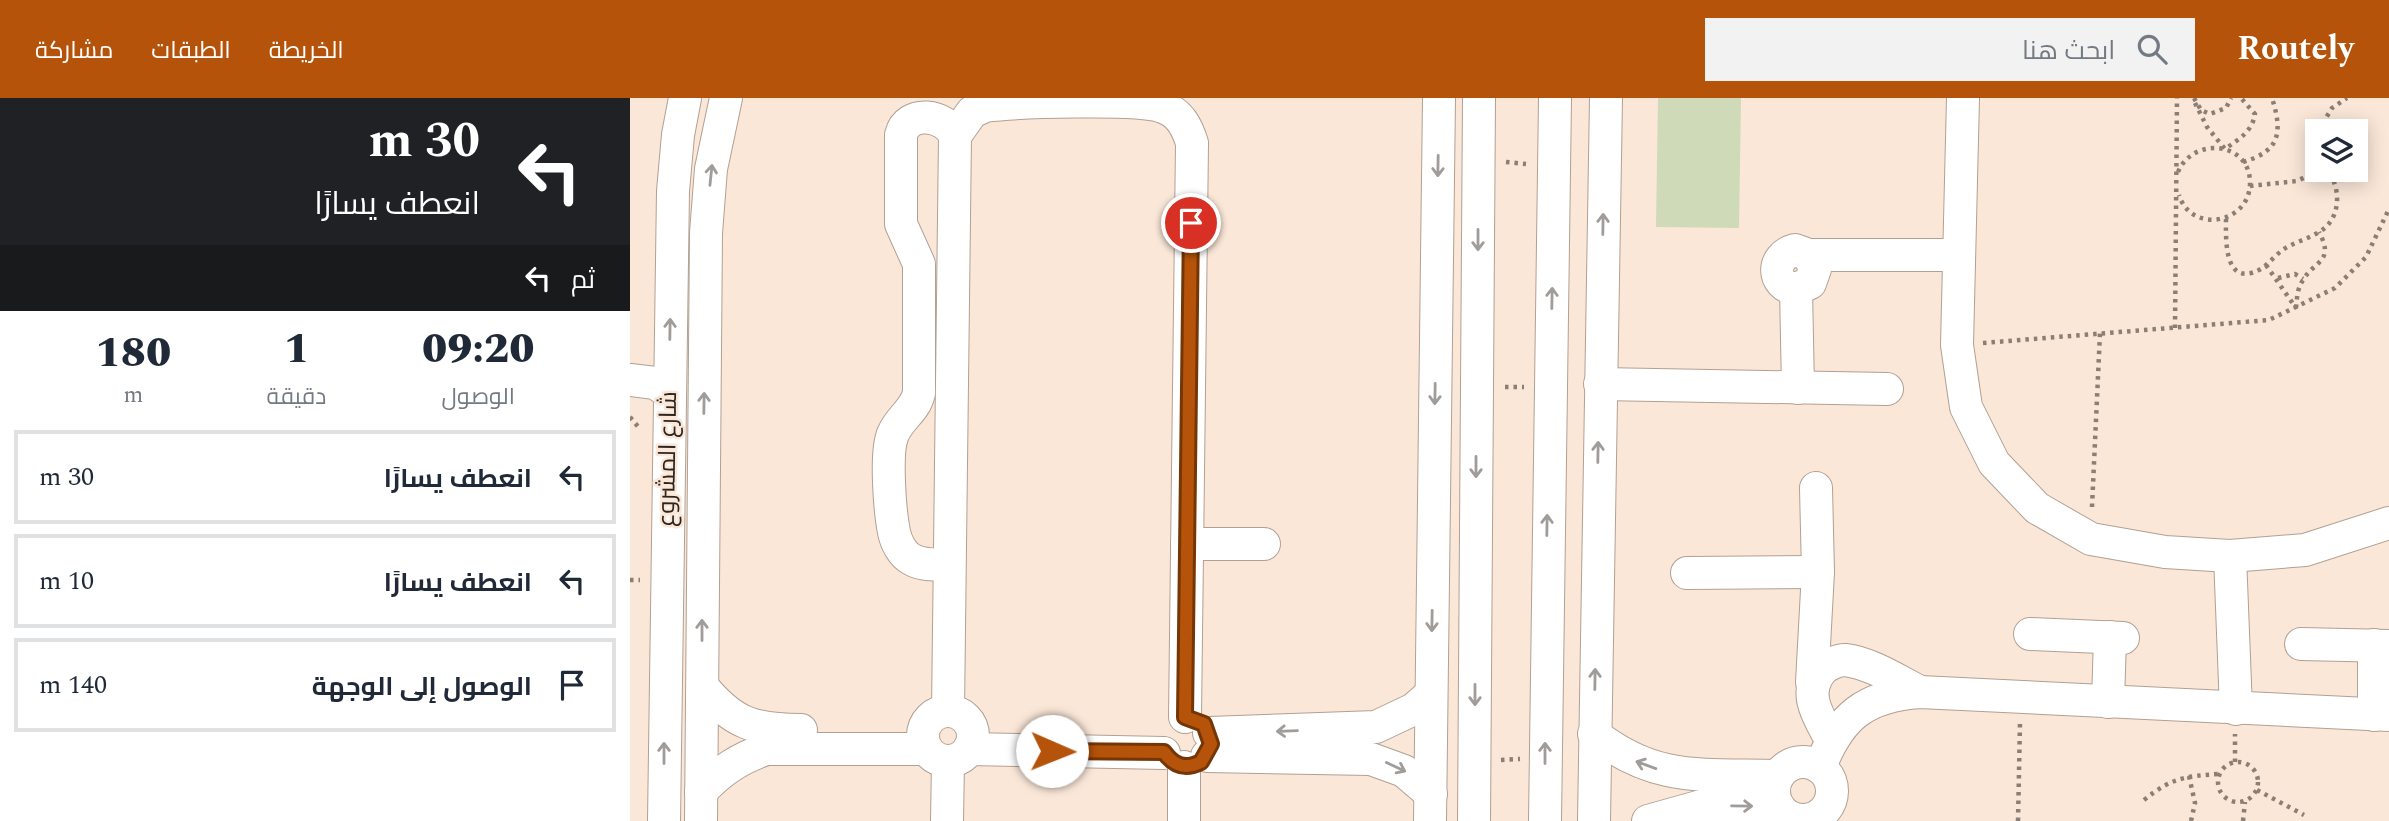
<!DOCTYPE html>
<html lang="ar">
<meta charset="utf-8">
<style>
:root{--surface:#fff;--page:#f2f2f3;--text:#1f2937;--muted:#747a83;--line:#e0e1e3;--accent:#b45309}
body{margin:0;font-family:Spectral,Cairo,serif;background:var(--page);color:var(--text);direction:rtl;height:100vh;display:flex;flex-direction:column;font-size:26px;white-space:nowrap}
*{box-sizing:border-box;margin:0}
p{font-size:23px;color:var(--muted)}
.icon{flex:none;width:38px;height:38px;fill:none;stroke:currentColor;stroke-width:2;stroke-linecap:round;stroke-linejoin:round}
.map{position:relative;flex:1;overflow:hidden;direction:ltr}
.details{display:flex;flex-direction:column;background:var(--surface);width:630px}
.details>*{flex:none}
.top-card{background:#202124;color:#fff;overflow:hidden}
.buttons{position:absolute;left:1675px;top:21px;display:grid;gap:14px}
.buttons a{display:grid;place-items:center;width:63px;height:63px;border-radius:0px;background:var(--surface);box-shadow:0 4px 18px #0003;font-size:35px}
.pin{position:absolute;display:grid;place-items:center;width:60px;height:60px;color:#fff;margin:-30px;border:4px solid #fff;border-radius:50%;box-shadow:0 2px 7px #0007}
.me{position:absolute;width:77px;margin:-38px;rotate:91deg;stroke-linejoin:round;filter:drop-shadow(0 0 5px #0008)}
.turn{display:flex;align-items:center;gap:24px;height:147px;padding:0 35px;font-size:32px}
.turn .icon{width:91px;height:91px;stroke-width:2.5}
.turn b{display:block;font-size:49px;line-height:60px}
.then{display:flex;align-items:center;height:66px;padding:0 35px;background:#0003;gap:14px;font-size:26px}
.eta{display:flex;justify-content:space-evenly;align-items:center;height:119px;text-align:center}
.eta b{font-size:42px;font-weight:800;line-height:49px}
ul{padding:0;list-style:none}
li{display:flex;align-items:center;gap:21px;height:94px;margin:0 14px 10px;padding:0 21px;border:4px solid var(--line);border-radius:0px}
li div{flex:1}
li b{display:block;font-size:26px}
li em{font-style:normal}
header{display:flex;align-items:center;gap:42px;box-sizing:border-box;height:98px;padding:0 35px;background:var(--accent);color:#fff}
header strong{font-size:33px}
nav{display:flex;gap:38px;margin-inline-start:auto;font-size:24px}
.search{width:490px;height:63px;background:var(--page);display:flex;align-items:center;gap:18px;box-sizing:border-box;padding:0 24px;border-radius:0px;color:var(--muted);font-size:26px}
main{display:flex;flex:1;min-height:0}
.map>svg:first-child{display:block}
.garden{fill:#cfdab8}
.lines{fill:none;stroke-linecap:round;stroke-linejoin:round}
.minor-casing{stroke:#b2a092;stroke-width:34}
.path{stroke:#8b7f75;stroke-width:4.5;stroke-dasharray:3.5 5;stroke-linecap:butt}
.minor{stroke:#fff;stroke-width:32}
.oneway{stroke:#a09c9a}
.route-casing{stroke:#753606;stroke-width:18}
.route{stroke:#b45309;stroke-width:12}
.labels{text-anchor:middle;stroke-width:5;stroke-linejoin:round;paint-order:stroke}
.street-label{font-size:24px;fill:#2b241f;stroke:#fae7d8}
</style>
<header>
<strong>Routely</strong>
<div class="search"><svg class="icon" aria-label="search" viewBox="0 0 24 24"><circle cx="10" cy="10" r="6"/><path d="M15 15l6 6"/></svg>ابحث هنا</div>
<nav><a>الخريطة</a><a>الطبقات</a><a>مشاركة</a></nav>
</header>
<main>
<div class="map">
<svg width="1759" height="723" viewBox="0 0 1759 723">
<rect width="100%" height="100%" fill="#fae7d8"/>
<polygon class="garden" points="1028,0 1111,0 1109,130 1026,129"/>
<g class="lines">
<g class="minor-casing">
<g id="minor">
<polyline points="1333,0 1327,247 1336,309 1364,365 1407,410 1461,441 1535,454 1600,458 1675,452 1759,425"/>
<path d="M1179,157L1185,171L1180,185L1166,191C1141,188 1141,158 1165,152L1179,157H1329"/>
<polyline points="1166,191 1168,290"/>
<polyline points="0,282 25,285 39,294"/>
<polyline points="970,286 1257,291"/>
<polyline points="557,446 634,446"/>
<polyline points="1600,458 1606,611"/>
<path d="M319,467C307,466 292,468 281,461C272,456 266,444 264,434C260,414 255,354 263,336C270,319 285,313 289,295V166L271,126V37C277,11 316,16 325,38"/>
<polyline points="1057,475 1188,474"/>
<polyline points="1400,536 1493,540"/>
<polyline points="1671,546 1759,548"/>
<polyline points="1182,584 1188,474 1186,390"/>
<path d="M73,589C103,626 125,632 171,632"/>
<polyline points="1478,604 1480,539"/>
<path d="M318,613L325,38L342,14L355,8C385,4 510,0 533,9C550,15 557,29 562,45L555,619"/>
<circle cx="318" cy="638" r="25"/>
<polyline points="1744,617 1744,547"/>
<polyline points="579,635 746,629 784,611 801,596"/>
<path d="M964,636C1026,685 1074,676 1148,678"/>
<path d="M1201,642C1189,619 1172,596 1191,573C1196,567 1208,562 1215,562C1241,565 1268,583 1290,594"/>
<polyline points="339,651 534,655"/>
<polyline points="577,658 741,661 774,673 801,696"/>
<circle cx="1173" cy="693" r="29"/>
<path d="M1190,669C1210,618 1235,598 1290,594L1759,617"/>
<path d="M71,694C91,672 109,661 136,651H295"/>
<polyline points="34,723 43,93 48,37 55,0"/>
<polyline points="71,723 76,135 81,71 96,0"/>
<polyline points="317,723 318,664"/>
<polyline points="554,723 554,669"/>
<polyline points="800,723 809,0"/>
<polyline points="844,723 849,0"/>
<polyline points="915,723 925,0"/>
<polyline points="964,723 976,0"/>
<polyline points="1018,723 1075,707 1148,708"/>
</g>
</g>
<g class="path">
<polyline points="1564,0 1571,12 1580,16 1596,10 1601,0"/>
<path d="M1565,5L1577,29L1595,51C1609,41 1622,34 1625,16L1611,0"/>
<polyline points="1688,33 1702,10 1717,0"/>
<polyline points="876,64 896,66"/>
<path d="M1613,64C1650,53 1653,35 1642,0"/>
<path d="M1548,74C1563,38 1621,43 1620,86C1619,126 1561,136 1549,97"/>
<polyline points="1620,88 1667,83 1690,72"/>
<path d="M1596,121C1596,139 1593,190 1629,172C1638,167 1645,157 1654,151C1665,144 1678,141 1689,134C1711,122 1712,90 1697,72"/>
<polyline points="1636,167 1666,210"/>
<polyline points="1648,180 1665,176 1673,181"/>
<path d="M1666,210C1667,200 1667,191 1673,182C1685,162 1705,164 1689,134"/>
<polyline points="1545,230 1547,0"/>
<polyline points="1353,245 1639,222 1705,190 1736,159 1759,111"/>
<polyline points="875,289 894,289"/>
<polyline points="0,319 10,331"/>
<polyline points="1462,409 1470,235"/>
<polyline points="0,482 10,482"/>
<polyline points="871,662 890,661"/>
<circle cx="1608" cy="684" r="20"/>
<polyline points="1605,664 1605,636"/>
<polyline points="1559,678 1565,705 1561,723"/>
<polyline points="1627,692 1674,717"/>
<path d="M1514,702C1541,680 1555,678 1589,676"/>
<polyline points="1388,723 1390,625"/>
<polyline points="1613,723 1615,704"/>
</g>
<use href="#minor" class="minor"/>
</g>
<defs><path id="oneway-shaft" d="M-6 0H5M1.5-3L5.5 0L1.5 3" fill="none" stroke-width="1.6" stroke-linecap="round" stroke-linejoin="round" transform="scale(1.75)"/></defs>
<g class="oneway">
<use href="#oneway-shaft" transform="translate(808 68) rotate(91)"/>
<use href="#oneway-shaft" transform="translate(81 77) rotate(-84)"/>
<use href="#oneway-shaft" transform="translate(973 126) rotate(-89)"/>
<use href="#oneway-shaft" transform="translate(848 142) rotate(90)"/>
<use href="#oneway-shaft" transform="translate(922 200) rotate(-89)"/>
<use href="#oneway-shaft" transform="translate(40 231) rotate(-89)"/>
<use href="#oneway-shaft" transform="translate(805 296) rotate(91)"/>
<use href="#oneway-shaft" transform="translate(74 305) rotate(-89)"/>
<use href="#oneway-shaft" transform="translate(968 354) rotate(-89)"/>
<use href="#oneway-shaft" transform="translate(846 369) rotate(90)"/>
<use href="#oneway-shaft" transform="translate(917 427) rotate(-89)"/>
<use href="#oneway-shaft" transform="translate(802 523) rotate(91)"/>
<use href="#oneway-shaft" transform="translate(72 532) rotate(-90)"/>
<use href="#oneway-shaft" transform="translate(965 581) rotate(-89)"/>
<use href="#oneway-shaft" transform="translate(845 597) rotate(90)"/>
<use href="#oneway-shaft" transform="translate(657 633) rotate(178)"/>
<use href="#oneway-shaft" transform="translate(34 655) rotate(-90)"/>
<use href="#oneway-shaft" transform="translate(915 655) rotate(-90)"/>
<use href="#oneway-shaft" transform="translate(1016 667) rotate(-160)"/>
<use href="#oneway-shaft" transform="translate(766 669) rotate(25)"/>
<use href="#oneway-shaft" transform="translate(1112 708) rotate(1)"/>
</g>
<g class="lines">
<g class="route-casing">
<path id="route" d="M422,653L534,654C544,668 555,672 571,664L581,646L574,626L555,619L561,125"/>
</g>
<use href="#route" class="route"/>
</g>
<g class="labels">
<g class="street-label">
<text transform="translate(37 361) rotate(-89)" y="8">شارع المشروع</text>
</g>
</g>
</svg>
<div class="buttons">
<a><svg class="icon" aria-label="layers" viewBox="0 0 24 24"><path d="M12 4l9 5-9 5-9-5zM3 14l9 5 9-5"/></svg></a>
</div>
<div class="pin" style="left:561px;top:125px;background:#d93025"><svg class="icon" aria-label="arrive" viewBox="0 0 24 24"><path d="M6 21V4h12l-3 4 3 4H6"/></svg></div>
<svg class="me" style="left:422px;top:653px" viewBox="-20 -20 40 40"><circle r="19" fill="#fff"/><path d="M0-13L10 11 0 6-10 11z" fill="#b45309"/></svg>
</div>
<section class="details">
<div class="top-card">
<div class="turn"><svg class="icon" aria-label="left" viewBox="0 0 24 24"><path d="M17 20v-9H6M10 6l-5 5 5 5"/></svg><div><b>30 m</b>انعطف يسارًا</div></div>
<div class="then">ثم<svg class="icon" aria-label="left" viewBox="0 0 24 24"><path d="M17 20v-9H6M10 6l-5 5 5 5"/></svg></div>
</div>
<div class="eta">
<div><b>09:20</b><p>الوصول</p></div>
<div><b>1</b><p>دقيقة</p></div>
<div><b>180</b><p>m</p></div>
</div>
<ul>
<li><svg class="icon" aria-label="left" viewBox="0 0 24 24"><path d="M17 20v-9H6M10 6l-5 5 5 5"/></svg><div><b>انعطف يسارًا</b></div><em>30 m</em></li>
<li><svg class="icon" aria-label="left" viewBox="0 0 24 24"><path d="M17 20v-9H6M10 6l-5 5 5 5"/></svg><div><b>انعطف يسارًا</b></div><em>10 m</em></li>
<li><svg class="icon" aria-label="arrive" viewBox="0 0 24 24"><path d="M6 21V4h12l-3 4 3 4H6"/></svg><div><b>الوصول إلى الوجهة</b></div><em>140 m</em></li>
</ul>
</section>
</main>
